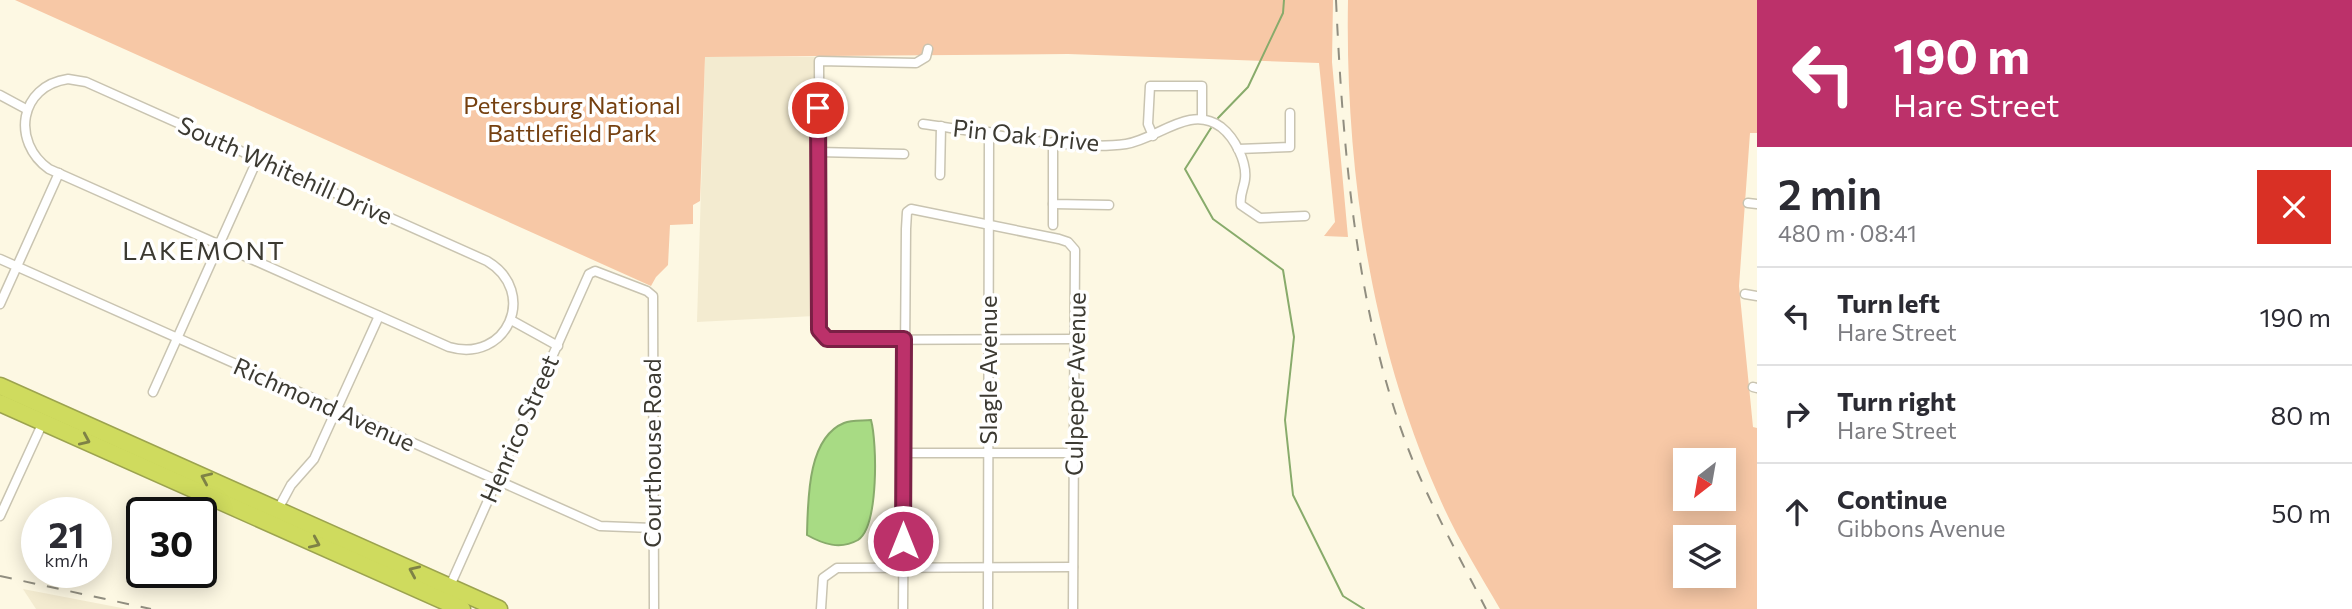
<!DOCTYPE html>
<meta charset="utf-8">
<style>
:root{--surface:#fff;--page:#f2f2f3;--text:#2b2b33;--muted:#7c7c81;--line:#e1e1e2}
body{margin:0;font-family:Commissioner,sans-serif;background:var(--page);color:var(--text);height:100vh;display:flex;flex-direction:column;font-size:26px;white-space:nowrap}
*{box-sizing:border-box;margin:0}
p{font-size:23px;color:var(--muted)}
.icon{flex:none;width:38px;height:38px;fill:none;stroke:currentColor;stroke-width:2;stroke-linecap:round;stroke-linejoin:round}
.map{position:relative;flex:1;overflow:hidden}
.drawer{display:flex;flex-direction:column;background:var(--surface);width:595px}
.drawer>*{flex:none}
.top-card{background:#bc316a;color:#fff;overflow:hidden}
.needle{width:46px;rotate:211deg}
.fabs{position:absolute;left:1673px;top:448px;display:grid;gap:14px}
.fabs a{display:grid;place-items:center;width:63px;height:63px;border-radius:0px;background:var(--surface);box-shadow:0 4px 18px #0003;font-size:35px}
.speed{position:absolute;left:21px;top:497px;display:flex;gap:14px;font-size:35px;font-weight:700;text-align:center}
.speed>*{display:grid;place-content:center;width:91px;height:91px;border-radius:50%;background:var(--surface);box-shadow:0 4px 18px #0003;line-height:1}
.speed small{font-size:18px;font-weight:400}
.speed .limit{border:4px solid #111;border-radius:10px;background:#fff;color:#111}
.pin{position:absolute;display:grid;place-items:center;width:60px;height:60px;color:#fff;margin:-30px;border:4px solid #fff;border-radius:50%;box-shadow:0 2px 7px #0007}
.me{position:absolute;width:77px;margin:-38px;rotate:0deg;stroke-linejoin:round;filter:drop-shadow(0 0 5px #0008)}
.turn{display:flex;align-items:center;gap:24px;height:147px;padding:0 21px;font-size:32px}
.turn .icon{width:91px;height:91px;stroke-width:2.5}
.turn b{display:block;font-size:49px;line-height:60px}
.round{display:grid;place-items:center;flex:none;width:74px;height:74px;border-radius:0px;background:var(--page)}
.head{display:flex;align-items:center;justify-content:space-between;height:119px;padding:0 21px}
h1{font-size:42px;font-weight:600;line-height:52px}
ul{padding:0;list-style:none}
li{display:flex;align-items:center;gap:21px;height:98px;padding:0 21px;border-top:2px solid var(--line)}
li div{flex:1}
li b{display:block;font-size:26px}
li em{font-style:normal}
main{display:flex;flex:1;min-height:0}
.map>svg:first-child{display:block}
.built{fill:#f3ebd0}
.green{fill:#f7c8a6;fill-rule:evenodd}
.water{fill:#a8db84;stroke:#88ab6b;stroke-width:2}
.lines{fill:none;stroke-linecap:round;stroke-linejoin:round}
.stream{stroke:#88ab6b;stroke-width:2}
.street-casing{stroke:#c9c4b1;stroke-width:11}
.highway-casing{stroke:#9ca34f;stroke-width:19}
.street{stroke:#fff;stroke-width:8}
.highway{stroke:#cfdb5e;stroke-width:16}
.rail{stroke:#918e80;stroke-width:2;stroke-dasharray:12 12;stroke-linecap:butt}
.oneway{stroke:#7e8246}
.route-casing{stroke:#7a2045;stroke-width:18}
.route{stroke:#bc316a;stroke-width:12}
.labels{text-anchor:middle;stroke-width:7;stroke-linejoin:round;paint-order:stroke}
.park-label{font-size:24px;fill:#754010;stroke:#fff}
.street-label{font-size:24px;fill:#3c3a32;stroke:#fff}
.neighbourhood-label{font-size:26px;letter-spacing:2px;fill:#3c3a32;stroke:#fff}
</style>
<main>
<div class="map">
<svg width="1757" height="609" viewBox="0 0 1757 609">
<rect width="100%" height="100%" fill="#fdf8e3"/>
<g class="built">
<polygon points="705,57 816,57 814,316 697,322"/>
<polygon points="23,589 127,609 36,609"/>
</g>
<g class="green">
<polygon points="15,0 1333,0 1332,62 1348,237 1324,236 1335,222 1319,63 1068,54 705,57 700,201 693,205 693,224 670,225 668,265 656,277 651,286"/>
<path d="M1348,0H1757V133H1750L1739,286L1753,427L1757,428V609H1500C1478,571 1454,533 1437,492C1370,339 1345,166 1348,0ZM1685,460H1724V499H1685ZM1685,537H1724V576H1685Z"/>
</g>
<path class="water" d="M871,420C877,442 879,526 858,540C840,550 823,544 807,535C808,501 807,438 844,423C852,420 863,421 871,420Z"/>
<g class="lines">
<g class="stream">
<polyline points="1218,118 1248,87 1283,13 1284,0"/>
<polyline points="1211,128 1185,169 1213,219 1283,270 1294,337 1285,420 1293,495 1343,596 1364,609"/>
</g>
<g class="street-casing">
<g id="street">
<polyline points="928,49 926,57 916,63 819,61 820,333 827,339 833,340 1074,339"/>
<path d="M68,79L86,82L487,261C539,292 507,364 449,347L49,169C11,142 19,86 68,79Z"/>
<polyline points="0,95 26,109"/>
<path d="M923,124C980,131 1072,152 1126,144C1158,139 1190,104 1221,127C1235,138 1247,162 1245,179C1244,188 1239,196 1241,205L1260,218L1305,216"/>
<polyline points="1153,136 1148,124 1150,86 1202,86 1202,119"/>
<polyline points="1053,142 1053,204 1109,205"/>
<polyline points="1238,149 1290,147 1290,113"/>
<polyline points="818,152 904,154"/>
<polyline points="940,175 941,126"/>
<polyline points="1748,203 1757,204"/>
<polyline points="1053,204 1053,225"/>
<polyline points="0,259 600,526 653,528"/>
<polyline points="1745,294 1757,296"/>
<polyline points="0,304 59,173"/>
<polyline points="511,320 558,346"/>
<polyline points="1753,387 1757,388"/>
<polyline points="153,392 258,158"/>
<polyline points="903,453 1074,453"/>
<polyline points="277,511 291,485 314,459 379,316"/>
<polyline points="0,516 44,420"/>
<polyline points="449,588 589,274 595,271 647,291 653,296 654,609"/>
<polyline points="821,609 823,578 837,568 1073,567"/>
<polyline points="903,609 906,229 907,212 911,209 1059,239 1068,242 1075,250 1073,609"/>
<polyline points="988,609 989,132"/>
</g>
</g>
<g class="highway-casing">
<g id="highway">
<polyline points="0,386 499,609"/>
<polyline points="0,403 462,609"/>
</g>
</g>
<use href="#street" class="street"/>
<use href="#highway" class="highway"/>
<g class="rail">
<path d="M1336,0C1343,150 1356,320 1413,461C1434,512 1461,560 1486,609"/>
<polyline points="0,576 151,609"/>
</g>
</g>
<defs><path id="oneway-chevron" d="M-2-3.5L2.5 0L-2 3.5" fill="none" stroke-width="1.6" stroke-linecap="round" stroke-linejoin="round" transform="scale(1.75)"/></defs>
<g class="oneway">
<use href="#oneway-chevron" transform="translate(85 440) rotate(24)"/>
<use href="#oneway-chevron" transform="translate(206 478) rotate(-156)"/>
<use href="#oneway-chevron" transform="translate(315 543) rotate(24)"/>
<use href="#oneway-chevron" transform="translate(414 571) rotate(-156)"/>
</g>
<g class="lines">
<g class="route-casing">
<polyline id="route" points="818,108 819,330 827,339 904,339 903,541"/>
</g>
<use href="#route" class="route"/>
</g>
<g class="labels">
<g class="park-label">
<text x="572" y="114">Petersburg National<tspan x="572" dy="28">Battlefield Park</tspan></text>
</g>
<g class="street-label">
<text transform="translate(1026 136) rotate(6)" y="8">Pin Oak Drive</text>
<text transform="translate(285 171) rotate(24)" y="8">South Whitehill Drive</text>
<text transform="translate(989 370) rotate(-90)" y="8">Slagle Avenue</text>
<text transform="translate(1076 384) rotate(-89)" y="8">Culpeper Avenue</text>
<text transform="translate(324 405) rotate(24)" y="8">Richmond Avenue</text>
<text transform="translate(520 429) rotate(-66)" y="8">Henrico Street</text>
<text transform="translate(653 453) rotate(-90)" y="8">Courthouse Road</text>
</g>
<g class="neighbourhood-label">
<text x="204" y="260">LAKEMONT</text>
</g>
</g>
</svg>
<div class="fabs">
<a><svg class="needle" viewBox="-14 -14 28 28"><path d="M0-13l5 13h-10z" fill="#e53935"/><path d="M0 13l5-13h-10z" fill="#7c7c81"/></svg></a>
<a><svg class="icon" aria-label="layers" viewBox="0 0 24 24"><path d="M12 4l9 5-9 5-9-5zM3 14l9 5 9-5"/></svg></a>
</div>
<div class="speed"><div>21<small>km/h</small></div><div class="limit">30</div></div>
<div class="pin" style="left:818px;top:108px;background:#d93025"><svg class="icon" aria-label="arrive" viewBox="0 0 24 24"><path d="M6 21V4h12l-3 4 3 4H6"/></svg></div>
<svg class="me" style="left:903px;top:541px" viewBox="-20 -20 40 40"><circle r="17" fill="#bc316a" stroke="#fff" stroke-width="3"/><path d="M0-11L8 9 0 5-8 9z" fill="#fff"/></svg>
</div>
<section class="drawer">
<div class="top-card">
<div class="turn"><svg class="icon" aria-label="left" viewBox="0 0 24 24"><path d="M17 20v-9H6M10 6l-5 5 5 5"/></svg><div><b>190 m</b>Hare Street</div></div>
</div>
<div class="head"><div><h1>2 min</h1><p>480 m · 08:41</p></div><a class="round" style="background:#d93025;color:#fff"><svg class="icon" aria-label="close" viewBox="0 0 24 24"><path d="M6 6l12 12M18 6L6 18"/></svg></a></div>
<ul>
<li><svg class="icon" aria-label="left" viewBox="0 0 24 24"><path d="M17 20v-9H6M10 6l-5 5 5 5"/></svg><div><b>Turn left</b><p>Hare Street</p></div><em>190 m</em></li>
<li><svg class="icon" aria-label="right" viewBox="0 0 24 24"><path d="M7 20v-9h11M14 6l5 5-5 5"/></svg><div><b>Turn right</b><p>Hare Street</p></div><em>80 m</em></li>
<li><svg class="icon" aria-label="ahead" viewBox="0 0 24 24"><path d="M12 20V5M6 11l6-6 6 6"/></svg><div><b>Continue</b><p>Gibbons Avenue</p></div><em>50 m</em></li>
</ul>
</section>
</main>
